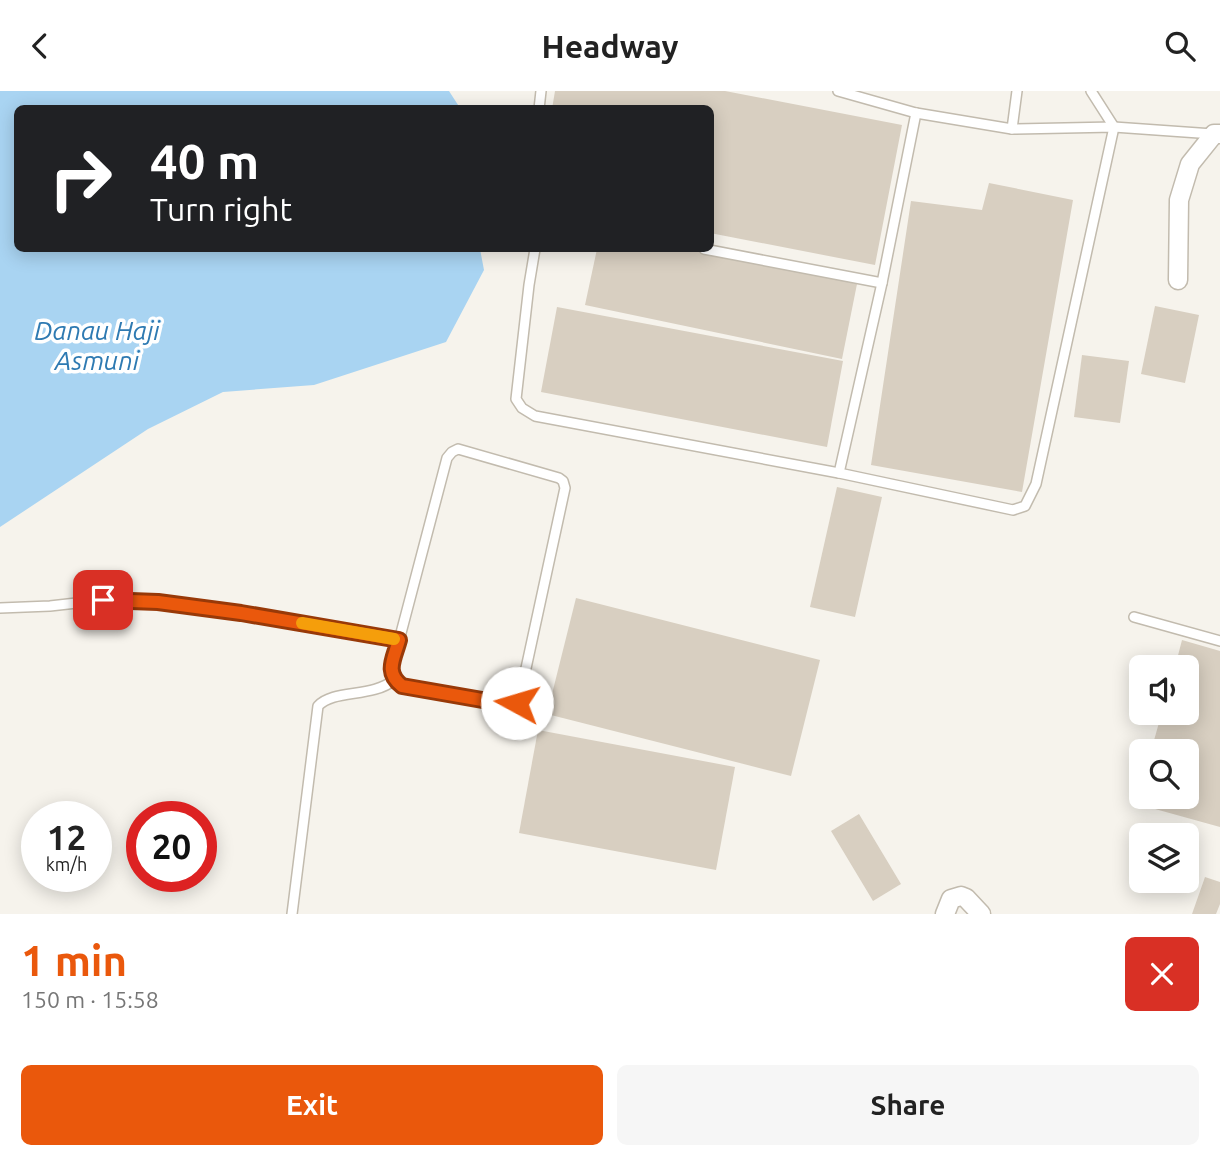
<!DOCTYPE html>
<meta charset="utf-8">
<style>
:root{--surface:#fff;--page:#f6f6f6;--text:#222;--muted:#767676;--accent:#ea580c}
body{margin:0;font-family:Ubuntu,sans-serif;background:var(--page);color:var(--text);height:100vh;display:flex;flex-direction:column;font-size:26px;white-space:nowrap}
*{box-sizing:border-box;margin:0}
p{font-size:23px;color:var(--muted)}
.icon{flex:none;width:38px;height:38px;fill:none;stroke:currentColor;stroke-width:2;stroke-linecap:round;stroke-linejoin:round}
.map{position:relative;height:823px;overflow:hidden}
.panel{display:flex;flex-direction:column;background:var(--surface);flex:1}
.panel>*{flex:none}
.guide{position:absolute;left:14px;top:14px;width:700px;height:147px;border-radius:10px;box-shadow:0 4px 18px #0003;background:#202124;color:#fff;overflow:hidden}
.buttons{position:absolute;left:1129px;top:564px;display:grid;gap:14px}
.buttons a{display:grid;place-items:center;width:70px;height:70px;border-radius:10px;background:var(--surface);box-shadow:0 4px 18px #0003;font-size:35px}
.speed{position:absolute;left:21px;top:710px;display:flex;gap:14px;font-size:35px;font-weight:700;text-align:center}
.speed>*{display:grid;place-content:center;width:91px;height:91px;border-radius:50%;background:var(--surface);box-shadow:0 4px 18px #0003;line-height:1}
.speed small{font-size:18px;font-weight:400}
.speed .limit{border:10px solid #d22;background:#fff;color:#111}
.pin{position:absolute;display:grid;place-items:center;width:60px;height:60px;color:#fff;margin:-30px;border-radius:14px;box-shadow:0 4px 10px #0006}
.me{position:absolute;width:77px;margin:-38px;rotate:276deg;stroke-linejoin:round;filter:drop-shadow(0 0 5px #0008)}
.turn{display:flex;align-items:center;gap:24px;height:147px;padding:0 21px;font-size:32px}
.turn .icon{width:91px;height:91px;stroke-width:2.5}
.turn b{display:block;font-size:49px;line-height:60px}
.round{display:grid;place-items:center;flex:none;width:74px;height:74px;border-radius:10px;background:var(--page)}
.summary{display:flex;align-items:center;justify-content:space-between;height:119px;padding:0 21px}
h1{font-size:42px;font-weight:600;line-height:52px;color:var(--accent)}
.cta{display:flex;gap:14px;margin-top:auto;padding:14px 21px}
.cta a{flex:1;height:80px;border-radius:10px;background:var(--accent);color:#fff;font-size:28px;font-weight:600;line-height:80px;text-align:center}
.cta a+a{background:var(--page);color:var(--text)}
header{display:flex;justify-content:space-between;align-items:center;height:91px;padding:0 21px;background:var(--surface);font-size:32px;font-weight:600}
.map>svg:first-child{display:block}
.water{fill:#a9d4f2}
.building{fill:#d8cfc1}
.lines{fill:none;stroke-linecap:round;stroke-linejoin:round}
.service-casing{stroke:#c2bbae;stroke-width:12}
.minor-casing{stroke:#c2bbae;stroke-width:21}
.service{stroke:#fff;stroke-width:9}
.minor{stroke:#fff;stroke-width:18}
.route-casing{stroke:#983908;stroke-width:18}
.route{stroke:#ea580c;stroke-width:12}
.slow{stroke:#f59e0b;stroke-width:12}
.labels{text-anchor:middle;stroke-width:7;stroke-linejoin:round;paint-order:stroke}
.water-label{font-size:26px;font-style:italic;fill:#2e7ab2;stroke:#fff}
</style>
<header><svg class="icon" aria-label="back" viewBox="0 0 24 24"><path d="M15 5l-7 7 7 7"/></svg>Headway<svg class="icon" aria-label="search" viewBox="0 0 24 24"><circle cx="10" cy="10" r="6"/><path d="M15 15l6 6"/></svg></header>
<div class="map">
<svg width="1220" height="823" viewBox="0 0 1220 823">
<rect width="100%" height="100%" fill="#f6f3ec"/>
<polygon class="water" points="0,0 449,0 460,17 18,18 18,158 480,158 484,179 446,251 314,294 223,301 148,338 0,436"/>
<g class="building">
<polygon points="555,0 725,0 902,34 875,174 710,142 710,18 552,18"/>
<polygon points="989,92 1073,109 1022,401 871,374 911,110 982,119"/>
<polygon points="597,158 690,158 857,193 842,268 585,214"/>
<polygon points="1155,215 1199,224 1185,292 1141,283"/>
<polygon points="557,216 843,270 827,356 541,301"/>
<polygon points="1082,264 1129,270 1120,332 1074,326"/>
<polygon points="837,396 882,406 855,526 810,516"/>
<polygon points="576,507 820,569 791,685 547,623"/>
<polygon points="1182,549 1220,560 1220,736 1137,713 1140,699 1141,705 1186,705 1186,660 1151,660 1162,621 1186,621 1186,576 1175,576"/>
<polygon points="538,639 735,676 716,779 519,742"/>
<polygon points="859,723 901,793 873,810 831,740"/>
<polygon points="1205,786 1220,791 1220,813 1216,823 1192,823"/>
</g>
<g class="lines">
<g class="service-casing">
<g id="service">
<polyline points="838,0 916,22 1012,38 1114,36 1213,43"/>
<polyline points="539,18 541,0"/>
<polyline points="1012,38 1017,0"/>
<polyline points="535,158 529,194 516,308 522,317 535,325 839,382 1013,419 1025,415 1036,393 1114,36 1091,0"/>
<polyline points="704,158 882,192"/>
<polygon points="458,358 559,387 563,390 565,397 520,605 517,613 511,614 402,595 394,589 391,580 447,367 452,361"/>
<polyline points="839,382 882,192 916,22"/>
<polyline points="0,517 50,515 103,509 158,511 241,522 399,549"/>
<polyline points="1134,526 1220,550"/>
<path d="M292,823L318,615C334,598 372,607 394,589"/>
</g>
</g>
<g class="minor-casing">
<g id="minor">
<polyline points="1178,189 1179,109 1190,73 1214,43 1220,43"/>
<polyline points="945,823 951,808 961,805 966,807 981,823"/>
</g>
</g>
<use href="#service" class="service"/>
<use href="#minor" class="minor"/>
</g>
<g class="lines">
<g class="route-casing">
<path id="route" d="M103,509L158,511L241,522L399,549C394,568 384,581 402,595L511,614L517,612"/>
</g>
<use href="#route" class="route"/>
<polyline class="slow" points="302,532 394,548"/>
</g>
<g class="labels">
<g class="water-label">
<text x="97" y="249">Danau Haji<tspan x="97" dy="30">Asmuni</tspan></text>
</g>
</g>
</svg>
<div class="buttons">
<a><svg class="icon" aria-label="sound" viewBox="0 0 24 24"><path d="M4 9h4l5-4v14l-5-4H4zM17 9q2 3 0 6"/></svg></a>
<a><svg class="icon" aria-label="search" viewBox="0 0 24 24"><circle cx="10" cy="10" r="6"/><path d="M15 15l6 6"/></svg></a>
<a><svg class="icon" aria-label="layers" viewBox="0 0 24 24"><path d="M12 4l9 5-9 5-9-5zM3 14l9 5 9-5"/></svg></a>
</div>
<div class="speed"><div>12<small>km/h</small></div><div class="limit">20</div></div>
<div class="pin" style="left:103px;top:509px;background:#d93025"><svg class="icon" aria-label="arrive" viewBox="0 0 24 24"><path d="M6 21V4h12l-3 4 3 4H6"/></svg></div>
<svg class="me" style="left:517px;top:612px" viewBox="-20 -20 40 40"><circle r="19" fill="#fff"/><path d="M0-13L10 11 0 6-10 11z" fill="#ea580c"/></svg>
<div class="guide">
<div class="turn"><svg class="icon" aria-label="right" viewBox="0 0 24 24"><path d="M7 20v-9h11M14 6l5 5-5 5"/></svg><div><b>40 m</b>Turn right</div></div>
</div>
</div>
<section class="panel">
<div class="summary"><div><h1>1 min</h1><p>150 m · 15:58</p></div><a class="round" style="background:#d93025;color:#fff"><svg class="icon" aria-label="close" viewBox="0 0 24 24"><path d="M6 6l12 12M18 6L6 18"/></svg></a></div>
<div class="cta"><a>Exit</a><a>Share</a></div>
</section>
